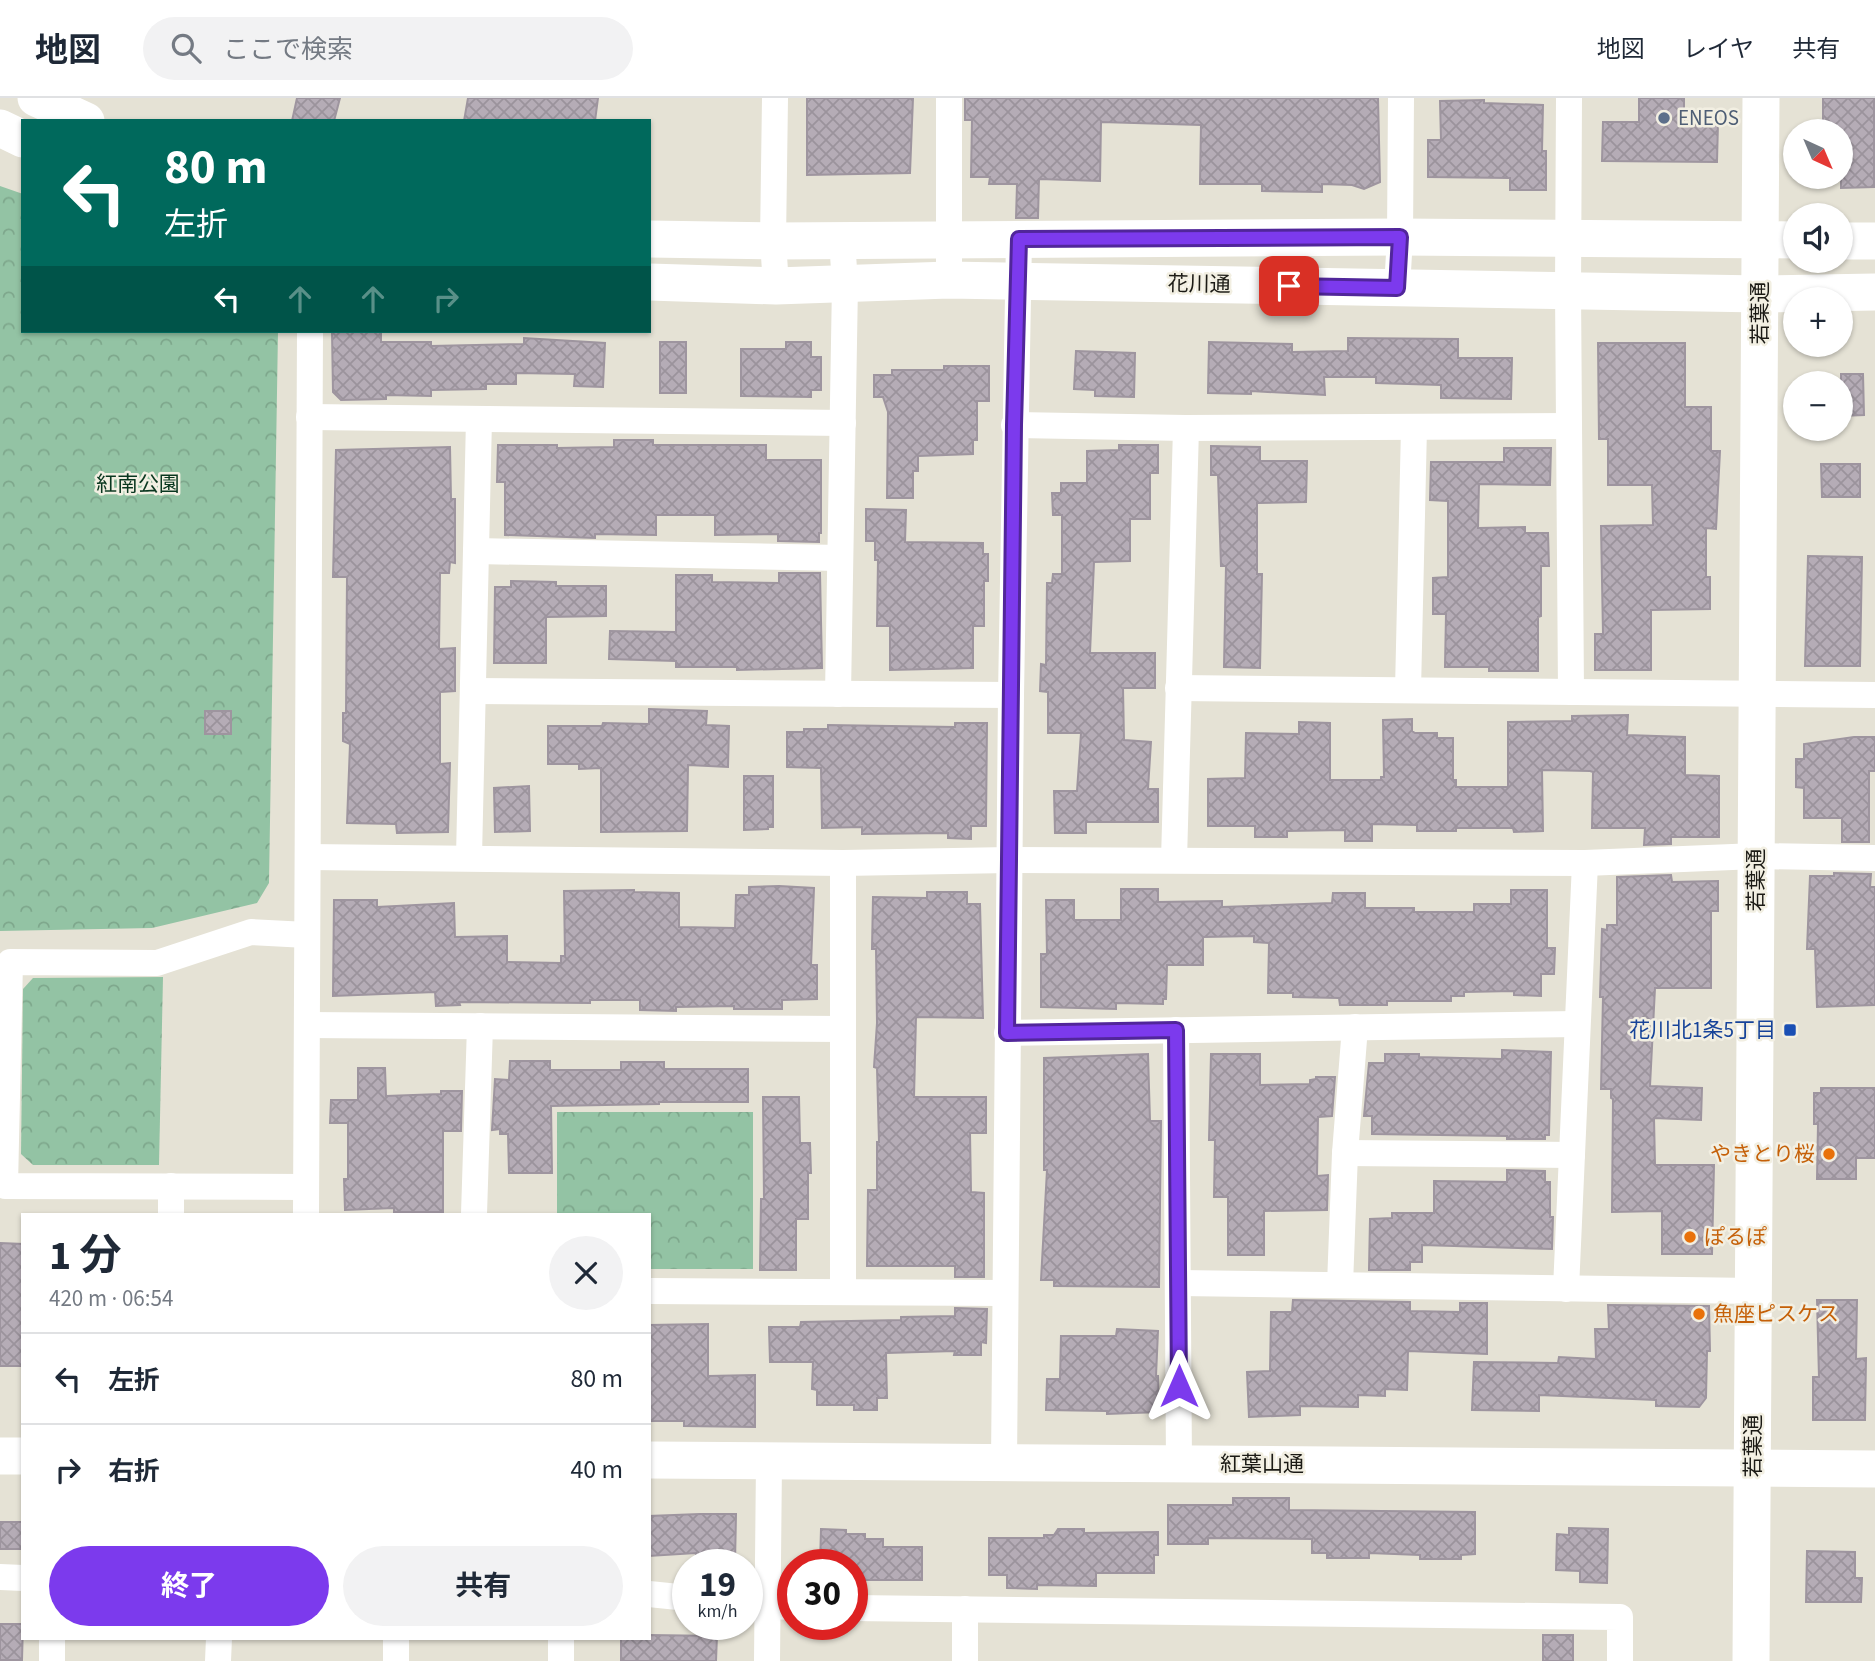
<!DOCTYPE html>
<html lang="ja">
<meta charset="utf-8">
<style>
:root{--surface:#fff;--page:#f2f2f3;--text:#1f2937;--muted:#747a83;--line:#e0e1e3;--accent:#7c3aed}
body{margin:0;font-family:"Source Sans 3","Noto Sans JP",sans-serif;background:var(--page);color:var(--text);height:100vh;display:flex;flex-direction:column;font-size:26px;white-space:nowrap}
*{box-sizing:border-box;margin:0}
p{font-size:23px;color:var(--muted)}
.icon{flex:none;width:38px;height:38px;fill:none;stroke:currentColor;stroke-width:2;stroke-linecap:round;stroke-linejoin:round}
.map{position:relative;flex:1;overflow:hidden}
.panel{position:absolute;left:21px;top:1115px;width:630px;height:427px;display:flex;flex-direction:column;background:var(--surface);border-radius:0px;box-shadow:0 2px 5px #0004}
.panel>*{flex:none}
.banner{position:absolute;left:21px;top:21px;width:630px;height:214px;border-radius:0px;box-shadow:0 2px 5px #0004;background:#00695c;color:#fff;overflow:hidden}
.needle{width:46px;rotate:136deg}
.controls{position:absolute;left:1783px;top:21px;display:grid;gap:14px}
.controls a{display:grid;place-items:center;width:70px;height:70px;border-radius:50%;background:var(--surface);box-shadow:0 2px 5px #0004;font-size:35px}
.speed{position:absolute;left:672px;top:1451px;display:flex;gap:14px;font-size:35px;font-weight:700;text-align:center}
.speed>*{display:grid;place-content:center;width:91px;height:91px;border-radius:50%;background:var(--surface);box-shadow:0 2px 5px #0004;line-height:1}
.speed small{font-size:18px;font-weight:400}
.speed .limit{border:10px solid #d22;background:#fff;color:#111}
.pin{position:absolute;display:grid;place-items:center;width:60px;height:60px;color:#fff;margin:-30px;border-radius:14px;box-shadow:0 4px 10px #0006}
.me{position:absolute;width:77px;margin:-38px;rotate:0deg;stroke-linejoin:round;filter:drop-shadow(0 0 5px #0008)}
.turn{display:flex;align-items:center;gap:24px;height:147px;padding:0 28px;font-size:32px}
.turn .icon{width:91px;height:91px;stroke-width:2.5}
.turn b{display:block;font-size:49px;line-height:60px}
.lanes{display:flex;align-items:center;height:66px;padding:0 28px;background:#0003;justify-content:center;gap:35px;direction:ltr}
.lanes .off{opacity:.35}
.round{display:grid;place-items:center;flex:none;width:74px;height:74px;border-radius:37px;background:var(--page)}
.summary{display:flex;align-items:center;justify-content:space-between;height:119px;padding:0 28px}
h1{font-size:42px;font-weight:700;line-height:52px}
.primary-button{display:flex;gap:14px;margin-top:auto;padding:14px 28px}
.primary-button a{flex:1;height:80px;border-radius:42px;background:var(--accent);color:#fff;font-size:28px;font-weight:700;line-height:80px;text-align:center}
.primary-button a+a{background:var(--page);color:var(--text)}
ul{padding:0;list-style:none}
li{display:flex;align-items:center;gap:21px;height:91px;padding:0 28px;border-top:2px solid var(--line)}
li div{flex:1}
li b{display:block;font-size:26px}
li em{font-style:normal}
header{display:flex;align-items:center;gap:42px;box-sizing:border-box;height:98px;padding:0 35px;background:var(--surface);border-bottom:2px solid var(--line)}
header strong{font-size:33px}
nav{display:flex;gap:38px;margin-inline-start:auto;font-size:24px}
.search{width:490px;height:63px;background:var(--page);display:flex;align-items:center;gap:18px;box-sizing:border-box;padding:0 24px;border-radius:38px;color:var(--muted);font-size:26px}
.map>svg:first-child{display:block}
.park{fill:url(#park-crowns)}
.building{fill:url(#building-cross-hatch);stroke:#9e959f;stroke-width:2}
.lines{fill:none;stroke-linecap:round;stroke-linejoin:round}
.street{stroke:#fff;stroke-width:26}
.secondary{stroke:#fff;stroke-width:37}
.route-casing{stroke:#51269a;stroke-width:18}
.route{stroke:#7c3aed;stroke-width:12}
.service-dot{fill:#5c6f8a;stroke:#f2efe2;stroke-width:2.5}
.transit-dot{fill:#1a4fb4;stroke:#f2efe2;stroke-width:2.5}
.food-dot{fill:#e8710a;stroke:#f2efe2;stroke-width:2.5}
.labels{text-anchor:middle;stroke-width:5;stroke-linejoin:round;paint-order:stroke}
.service-label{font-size:21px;fill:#4e5e75;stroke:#f2efe2;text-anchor:start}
.street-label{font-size:21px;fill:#1b1a15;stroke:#f2efe2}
.park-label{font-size:21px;fill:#09371f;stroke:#f2efe2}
.transit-label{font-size:21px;fill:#164399;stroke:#f2efe2;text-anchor:end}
.food-label{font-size:21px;fill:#c56008;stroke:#f2efe2;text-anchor:start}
</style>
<header>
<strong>地図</strong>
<div class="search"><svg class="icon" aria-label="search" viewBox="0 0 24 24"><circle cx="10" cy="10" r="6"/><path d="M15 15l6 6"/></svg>ここで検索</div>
<nav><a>地図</a><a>レイヤ</a><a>共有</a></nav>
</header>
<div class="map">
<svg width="1875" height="1563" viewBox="0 0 1875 1563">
<defs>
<pattern id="park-crowns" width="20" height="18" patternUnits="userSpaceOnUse" patternTransform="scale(1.75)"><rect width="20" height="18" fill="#93c3a4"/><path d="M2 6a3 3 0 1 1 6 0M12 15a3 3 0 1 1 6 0" fill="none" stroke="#7ea78c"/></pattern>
<pattern id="building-cross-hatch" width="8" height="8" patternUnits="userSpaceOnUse" patternTransform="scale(1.75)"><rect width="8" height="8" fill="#b5acb6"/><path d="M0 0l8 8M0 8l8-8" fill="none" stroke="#9b939c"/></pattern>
</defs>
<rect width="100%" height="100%" fill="#e5e2d5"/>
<g class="park">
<polygon points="0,88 23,96 23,233 278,233 269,785 257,805 152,830 0,833"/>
<polygon points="163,879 159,1067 33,1067 21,1056 23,891 33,880"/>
<polygon points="557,1014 753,1014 753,1171 649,1171 649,1116 557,1116"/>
</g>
<g class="building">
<polygon points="297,0 340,0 334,23 292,23"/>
<polygon points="468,0 598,0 595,23 464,23"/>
<polygon points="807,0 913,0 910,75 807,77"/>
<polygon points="965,0 1378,0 1380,84 1364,91 1352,87 1322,86 1322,94 1262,93 1262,86 1200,86 1201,27 1101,24 1100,83 1039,81 1038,120 1016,120 1017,86 989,86 990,79 971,79 972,22 965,22"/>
<polygon points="1639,0 1684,0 1684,24 1718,25 1717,64 1602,63 1603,24 1639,24"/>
<polygon points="1823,0 1874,0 1874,89 1841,90 1841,33 1823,33"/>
<polygon points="1484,2 1484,5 1543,7 1542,53 1546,53 1546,92 1510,92 1510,80 1428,79 1428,42 1441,42 1440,3"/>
<polygon points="332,233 381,233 381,244 431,244 431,248 524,246 524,240 605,245 603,289 574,288 575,276 516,275 516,286 486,286 486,291 431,292 431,298 386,297 386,301 341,302 333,294"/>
<polygon points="1348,240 1458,241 1458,260 1512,260 1511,301 1441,300 1441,287 1376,285 1376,279 1324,279 1325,297 1251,293 1251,296 1208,295 1209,244 1292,246 1292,254 1348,253"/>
<rect x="660" y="244" width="26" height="51"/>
<polygon points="786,244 811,244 811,259 821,259 821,292 811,292 811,299 741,298 741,251 786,251"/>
<polygon points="1598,245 1685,245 1685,309 1711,309 1711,353 1720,353 1716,431 1706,430 1706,479 1710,479 1710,511 1651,512 1651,572 1595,572 1595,536 1603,536 1601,428 1653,427 1652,387 1608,387 1608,341 1599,341"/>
<polygon points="1076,253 1135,255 1134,299 1095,298 1095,292 1074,291"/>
<polygon points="944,268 989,268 989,303 977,303 977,342 973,342 973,356 918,358 918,373 913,373 913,400 887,400 888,314 883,299 874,299 874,277 892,277 892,272 944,272"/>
<polygon points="1841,276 1863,276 1864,317 1841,318"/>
<polygon points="614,342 653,342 653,347 766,347 766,362 821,362 821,435 819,435 819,444 778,443 778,436 715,437 715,417 656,417 656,437 595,436 595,440 505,437 505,384 497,384 498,347 557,347 557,350 614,349"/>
<polygon points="1119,347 1158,347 1158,375 1150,375 1150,421 1130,421 1130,463 1094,464 1090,555 1155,555 1155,590 1123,590 1124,642 1151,644 1148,691 1158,691 1158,724 1086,724 1086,735 1055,735 1054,693 1077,693 1081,635 1048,635 1048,594 1040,593 1041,566 1046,567 1047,485 1052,485 1053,476 1062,476 1062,417 1053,417 1052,395 1061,395 1061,385 1087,385 1087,353 1119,352"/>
<polygon points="1211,348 1260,349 1260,363 1307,363 1306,404 1257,405 1257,476 1262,476 1260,570 1224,569 1226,468 1221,468 1218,377 1211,377"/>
<polygon points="450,349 451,401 455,401 455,465 450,464 449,475 440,475 439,551 455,550 455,593 440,594 440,666 450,665 448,734 397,735 396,726 347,725 350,646 343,643 343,615 346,615 347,479 333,479 336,352"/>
<polygon points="1504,350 1551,350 1550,387 1479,386 1478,430 1525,429 1525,435 1548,435 1549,468 1541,468 1541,518 1538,519 1538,573 1489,573 1489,569 1445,569 1446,516 1433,516 1433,480 1448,479 1448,403 1430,402 1431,364 1504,364"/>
<polygon points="1821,366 1860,366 1860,399 1822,399"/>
<polygon points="866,411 906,412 905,444 983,445 983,456 988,456 988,483 984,483 984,528 973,528 973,570 890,572 890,528 877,528 878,462 875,462 875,443 866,443"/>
<polygon points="1808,458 1862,459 1860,568 1805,568"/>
<polygon points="779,475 820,475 822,570 737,572 737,569 676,569 676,563 609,561 610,533 676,534 676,477 712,477 712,484 779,485"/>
<polygon points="511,483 556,484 556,488 606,488 606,518 546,519 546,565 494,565 495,489 511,489"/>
<polygon points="649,611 707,613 706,627 729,628 728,669 688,667 687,733 601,734 601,670 579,671 579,666 548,666 548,628 602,628 603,625 649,626"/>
<rect x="205" y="613" width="26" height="23"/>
<polygon points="1628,617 1627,637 1685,639 1685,677 1719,678 1719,739 1671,739 1671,746 1644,747 1645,730 1592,730 1593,674 1590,673 1542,672 1543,733 1514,734 1513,730 1456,730 1456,733 1417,733 1417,727 1372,726 1372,743 1345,743 1345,732 1287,733 1287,739 1255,739 1255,728 1208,728 1208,681 1245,680 1246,635 1299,636 1299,624 1330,625 1330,682 1381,682 1381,679 1384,679 1383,622 1412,621 1412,633 1415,635 1437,635 1437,640 1453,640 1453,682 1456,682 1456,689 1508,689 1508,624 1572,623 1572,618"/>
<polygon points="955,625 987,625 986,728 971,728 971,741 948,740 948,735 862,736 862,729 822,730 821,670 787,669 787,634 804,634 804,631 828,631 828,627 955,629"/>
<polygon points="1854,639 1875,639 1875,673 1869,673 1869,744 1842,744 1842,720 1804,720 1804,690 1796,689 1796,661 1804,661 1804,646"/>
<polygon points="744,678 773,678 773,729 768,729 768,731 744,732"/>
<polygon points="529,688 530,733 495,734 494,690"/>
<polygon points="1834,775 1871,776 1870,789 1875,789 1875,907 1817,909 1815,851 1807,851 1810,778 1834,778"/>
<polygon points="1671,777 1672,784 1718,783 1718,813 1711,813 1711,890 1655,890 1650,988 1702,990 1701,1022 1654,1020 1655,1067 1714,1067 1712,1156 1662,1156 1662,1113 1612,1114 1613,1001 1611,1000 1611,991 1601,991 1603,899 1600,899 1602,831 1607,832 1607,827 1617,827 1617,779"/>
<polygon points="779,788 814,790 811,867 817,867 817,901 782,902 782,911 734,911 734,908 676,909 676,913 640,912 640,902 590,902 590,905 459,904 460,907 436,908 435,894 333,898 334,802 377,802 377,809 454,805 455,839 507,838 507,864 561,865 561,858 565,858 564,793 634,792 634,794 679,795 679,829 735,830 736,797 749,797 749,789"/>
<polygon points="1121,791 1158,791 1158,804 1222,803 1222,809 1332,805 1333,795 1365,795 1365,810 1414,810 1414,814 1474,814 1474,806 1511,806 1511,792 1547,792 1547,850 1555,850 1554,876 1541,876 1541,898 1514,897 1514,893 1464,894 1464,898 1451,898 1451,903 1387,903 1387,907 1340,907 1339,900 1293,899 1293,895 1268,895 1269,845 1254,844 1254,838 1203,839 1203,867 1167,867 1166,901 1163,901 1163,906 1116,905 1116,911 1041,909 1041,856 1047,856 1046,802 1074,802 1074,822 1121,822"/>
<polygon points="927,794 967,794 967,806 980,806 983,920 916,919 914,999 986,999 986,1035 970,1035 971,1094 984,1095 984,1179 955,1179 955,1168 867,1168 868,1092 877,1092 877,1044 879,1044 877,970 874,969 877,925 876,851 872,851 873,799 927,800"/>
<polygon points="1502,952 1551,954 1549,1037 1545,1037 1545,1041 1507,1041 1507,1038 1372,1036 1372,1018 1364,1018 1369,965 1385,965 1385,956 1419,956 1419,959 1502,961"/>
<polygon points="1148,956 1150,1023 1161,1023 1159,1189 1054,1188 1054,1182 1041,1182 1047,1072 1044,1072 1044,960"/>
<polygon points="1211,956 1260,956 1260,987 1310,986 1310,982 1316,981 1316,979 1335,979 1332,1018 1318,1019 1317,1078 1328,1077 1327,1112 1264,1113 1264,1157 1228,1157 1228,1099 1214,1099 1215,1042 1209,1042"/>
<polygon points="510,963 550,963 550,972 621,972 621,964 664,964 664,971 748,971 748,1004 659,1004 659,1006 551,1008 552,1075 509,1075 508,1036 500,1036 500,1031 492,1032 495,981 509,982"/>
<polygon points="358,970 385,970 386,998 441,996 441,993 462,993 461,1033 443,1033 443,1114 394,1114 394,1110 345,1112 344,1081 348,1081 348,1025 330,1025 331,1002 358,1002"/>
<polygon points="1821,990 1875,990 1875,1060 1856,1060 1856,1081 1817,1081 1818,1026 1814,1026 1814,995 1821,995"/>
<polygon points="763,999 799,999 800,1045 810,1045 811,1075 808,1075 808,1121 796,1121 796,1172 760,1172 761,1101 764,1101"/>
<polygon points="1507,1072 1545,1073 1545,1084 1550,1084 1550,1119 1553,1119 1552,1151 1422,1147 1422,1164 1410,1164 1410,1172 1369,1172 1370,1121 1392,1120 1392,1115 1434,1115 1434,1083 1507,1084"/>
<polygon points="0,1145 23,1146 23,1268 0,1268"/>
<polygon points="1293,1202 1410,1204 1410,1213 1460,1214 1460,1205 1487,1205 1487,1256 1408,1253 1407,1292 1385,1291 1385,1298 1358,1297 1358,1309 1300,1308 1300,1317 1249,1319 1247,1274 1270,1273 1271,1214 1292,1214"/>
<polygon points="1817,1202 1857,1202 1856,1261 1866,1260 1865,1322 1813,1322 1813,1279 1819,1279"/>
<polygon points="1608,1207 1709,1208 1710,1253 1707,1253 1706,1300 1699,1309 1656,1308 1656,1302 1539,1297 1539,1313 1472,1312 1474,1264 1558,1265 1559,1259 1596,1261 1595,1231 1609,1231"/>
<polygon points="955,1210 987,1211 986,1245 981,1244 981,1257 954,1257 955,1253 886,1255 887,1300 877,1300 877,1312 854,1312 854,1307 817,1307 817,1292 812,1291 813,1264 770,1264 769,1229 800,1229 801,1224 901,1222 901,1219 955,1218"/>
<polygon points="708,1226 708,1278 755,1277 755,1329 684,1328 684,1323 649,1323 649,1227"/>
<polygon points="1117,1231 1158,1233 1156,1278 1158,1278 1159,1314 1107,1316 1107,1313 1046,1312 1047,1281 1060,1281 1061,1238 1116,1238"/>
<polygon points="1233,1400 1289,1400 1289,1412 1475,1414 1475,1456 1461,1457 1461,1461 1420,1461 1420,1457 1369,1455 1369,1460 1327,1460 1327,1455 1312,1455 1312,1441 1208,1440 1208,1446 1168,1446 1168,1407 1233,1407"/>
<polygon points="700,1416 736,1416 735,1466 696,1466 696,1455 649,1458 649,1418"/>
<rect x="0" y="1424" width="23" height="27"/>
<polygon points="1569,1430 1608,1431 1607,1485 1580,1484 1580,1473 1556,1472 1557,1436 1569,1437"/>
<polygon points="821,1431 846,1432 846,1436 865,1436 865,1441 883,1441 883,1449 922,1449 922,1482 852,1482 852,1466 820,1466"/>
<polygon points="1058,1431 1084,1431 1084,1435 1158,1434 1158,1457 1154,1457 1154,1475 1096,1475 1096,1488 1037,1487 1037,1491 1007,1490 1007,1477 989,1477 989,1440 1044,1440 1044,1437 1054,1437"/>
<polygon points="1807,1453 1855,1454 1855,1480 1862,1480 1861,1504 1806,1504"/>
<polygon points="0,1526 23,1526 22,1562 0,1562"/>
<polygon points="649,1537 717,1538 716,1563 621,1563 621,1540 649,1540"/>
<rect x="1543" y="1537" width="30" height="26"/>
</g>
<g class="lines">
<g class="street">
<polyline points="775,0 773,143 776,188"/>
<polyline points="1569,0 1568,192 1571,594"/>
<polyline points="949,182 949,0"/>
<polyline points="1397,190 1400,139 1401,0"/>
<polyline points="309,319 843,325"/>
<polyline points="1014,327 1186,330 1569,328"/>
<polyline points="476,453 840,460"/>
<polyline points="1178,590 1875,597"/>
<polyline points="1408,592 1414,329"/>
<polyline points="473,593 1011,597"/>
<polyline points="838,596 845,186 842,142"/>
<polyline points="308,759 843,765 1009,762 1585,765 1757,758 1875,760"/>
<polyline points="469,759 479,321"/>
<polyline points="1174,762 1186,330"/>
<polyline points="843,765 843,1194"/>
<polyline points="307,927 843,931"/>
<polyline points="1176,932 1179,1366"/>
<polyline points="1007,935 1577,926"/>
<polyline points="1345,1055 1572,1057"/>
<polyline points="171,1088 171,1116"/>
<polyline points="306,1089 5,1088 10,864 157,865 251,834 307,837"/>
<polyline points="306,1116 310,233"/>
<polyline points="474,1116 480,928"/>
<polyline points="1179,1185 1754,1193"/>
<polyline points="1340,1187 1345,1055 1355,929"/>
<polyline points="1566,1191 1585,765"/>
<polyline points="649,1193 1005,1195"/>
<polyline points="1004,1365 1011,597 1019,141"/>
<polyline points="0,1479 23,1480"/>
<polyline points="649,1496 688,1500"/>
<polyline points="747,1507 793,1509"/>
<polyline points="852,1510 1620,1519 1620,1563"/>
<polyline points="561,1540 561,1563"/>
<polyline points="52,1563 52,1540"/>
<polyline points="218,1563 219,1540"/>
<polyline points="396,1563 396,1540"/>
<polyline points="767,1563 769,1363"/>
<polyline points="965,1563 965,1511"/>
</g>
<g class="secondary">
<polyline points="36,0 86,23"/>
<polyline points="0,30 23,41"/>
<polyline points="649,141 773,143 1400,139 1796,142"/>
<polyline points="1841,143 1875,143"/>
<polyline points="649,184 776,188 949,182 1761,196 1875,194"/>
<polyline points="0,1358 23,1358"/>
<polyline points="649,1362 1875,1371"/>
<polyline points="1751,1563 1761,0"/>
</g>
</g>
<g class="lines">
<g class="route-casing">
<polyline id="route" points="1179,1288 1176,932 1007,935 1014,327 1019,141 1400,139 1397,190 1289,188"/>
</g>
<use href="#route" class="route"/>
</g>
<circle class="service-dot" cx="1664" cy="20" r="7"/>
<rect class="transit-dot" x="1783" y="925" width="14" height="14" rx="3.5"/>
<g class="food-dot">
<circle cx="1829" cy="1056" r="7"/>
<circle cx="1690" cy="1139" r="7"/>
<circle cx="1699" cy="1216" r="7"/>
</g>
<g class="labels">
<g class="service-label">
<text x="1678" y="27">ENEOS</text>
</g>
<g class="street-label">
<text transform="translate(1199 186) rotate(1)" y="7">花川通</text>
<text transform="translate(1760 215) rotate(-90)" y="7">若葉通</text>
<text transform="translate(1756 782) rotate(-90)" y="7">若葉通</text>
<text transform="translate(1753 1348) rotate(-90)" y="7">若葉通</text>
<text x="1262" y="1373">紅葉山通</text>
</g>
<g class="park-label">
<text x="138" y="393">紅南公園</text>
</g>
<g class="transit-label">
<text x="1776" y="939">花川北1条5丁目</text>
</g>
<g class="food-label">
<text x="1815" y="1063" text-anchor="end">やきとり桜</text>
<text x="1704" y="1146">ぽるぽ</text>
<text x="1713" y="1223">魚座ピスケス</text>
</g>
</g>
</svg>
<div class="controls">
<a><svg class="needle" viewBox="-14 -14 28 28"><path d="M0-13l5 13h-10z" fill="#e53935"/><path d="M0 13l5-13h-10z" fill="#747a83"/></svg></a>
<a><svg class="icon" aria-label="sound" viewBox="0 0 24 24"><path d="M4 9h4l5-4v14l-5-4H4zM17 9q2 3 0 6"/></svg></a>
<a>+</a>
<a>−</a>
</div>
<div class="speed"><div>19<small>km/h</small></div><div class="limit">30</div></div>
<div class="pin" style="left:1289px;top:188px;background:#d93025"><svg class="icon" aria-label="arrive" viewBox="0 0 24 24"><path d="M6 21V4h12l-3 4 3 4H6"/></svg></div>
<svg class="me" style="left:1179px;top:1288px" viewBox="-20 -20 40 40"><path d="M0-17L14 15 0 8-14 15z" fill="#7c3aed" stroke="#fff" stroke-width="4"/></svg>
<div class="banner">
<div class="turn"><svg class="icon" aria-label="left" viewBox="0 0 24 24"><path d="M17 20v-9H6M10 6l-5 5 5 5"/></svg><div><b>80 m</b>左折</div></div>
<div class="lanes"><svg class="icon" aria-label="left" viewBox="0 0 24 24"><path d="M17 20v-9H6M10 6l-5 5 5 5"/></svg><svg class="icon off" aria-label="ahead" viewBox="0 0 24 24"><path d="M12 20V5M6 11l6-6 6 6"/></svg><svg class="icon off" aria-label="ahead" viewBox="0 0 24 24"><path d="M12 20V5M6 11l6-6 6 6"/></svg><svg class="icon off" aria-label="right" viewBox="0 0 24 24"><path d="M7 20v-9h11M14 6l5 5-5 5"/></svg></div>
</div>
<section class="panel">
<div class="summary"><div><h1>1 分</h1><p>420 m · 06:54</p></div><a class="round"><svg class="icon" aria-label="close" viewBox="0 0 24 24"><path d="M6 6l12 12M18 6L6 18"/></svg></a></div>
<ul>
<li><svg class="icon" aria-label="left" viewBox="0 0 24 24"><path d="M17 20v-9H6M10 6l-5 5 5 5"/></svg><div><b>左折</b></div><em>80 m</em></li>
<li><svg class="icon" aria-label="right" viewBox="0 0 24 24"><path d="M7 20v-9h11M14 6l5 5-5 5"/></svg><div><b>右折</b></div><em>40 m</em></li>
</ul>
<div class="primary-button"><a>終了</a><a>共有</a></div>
</section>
</div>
